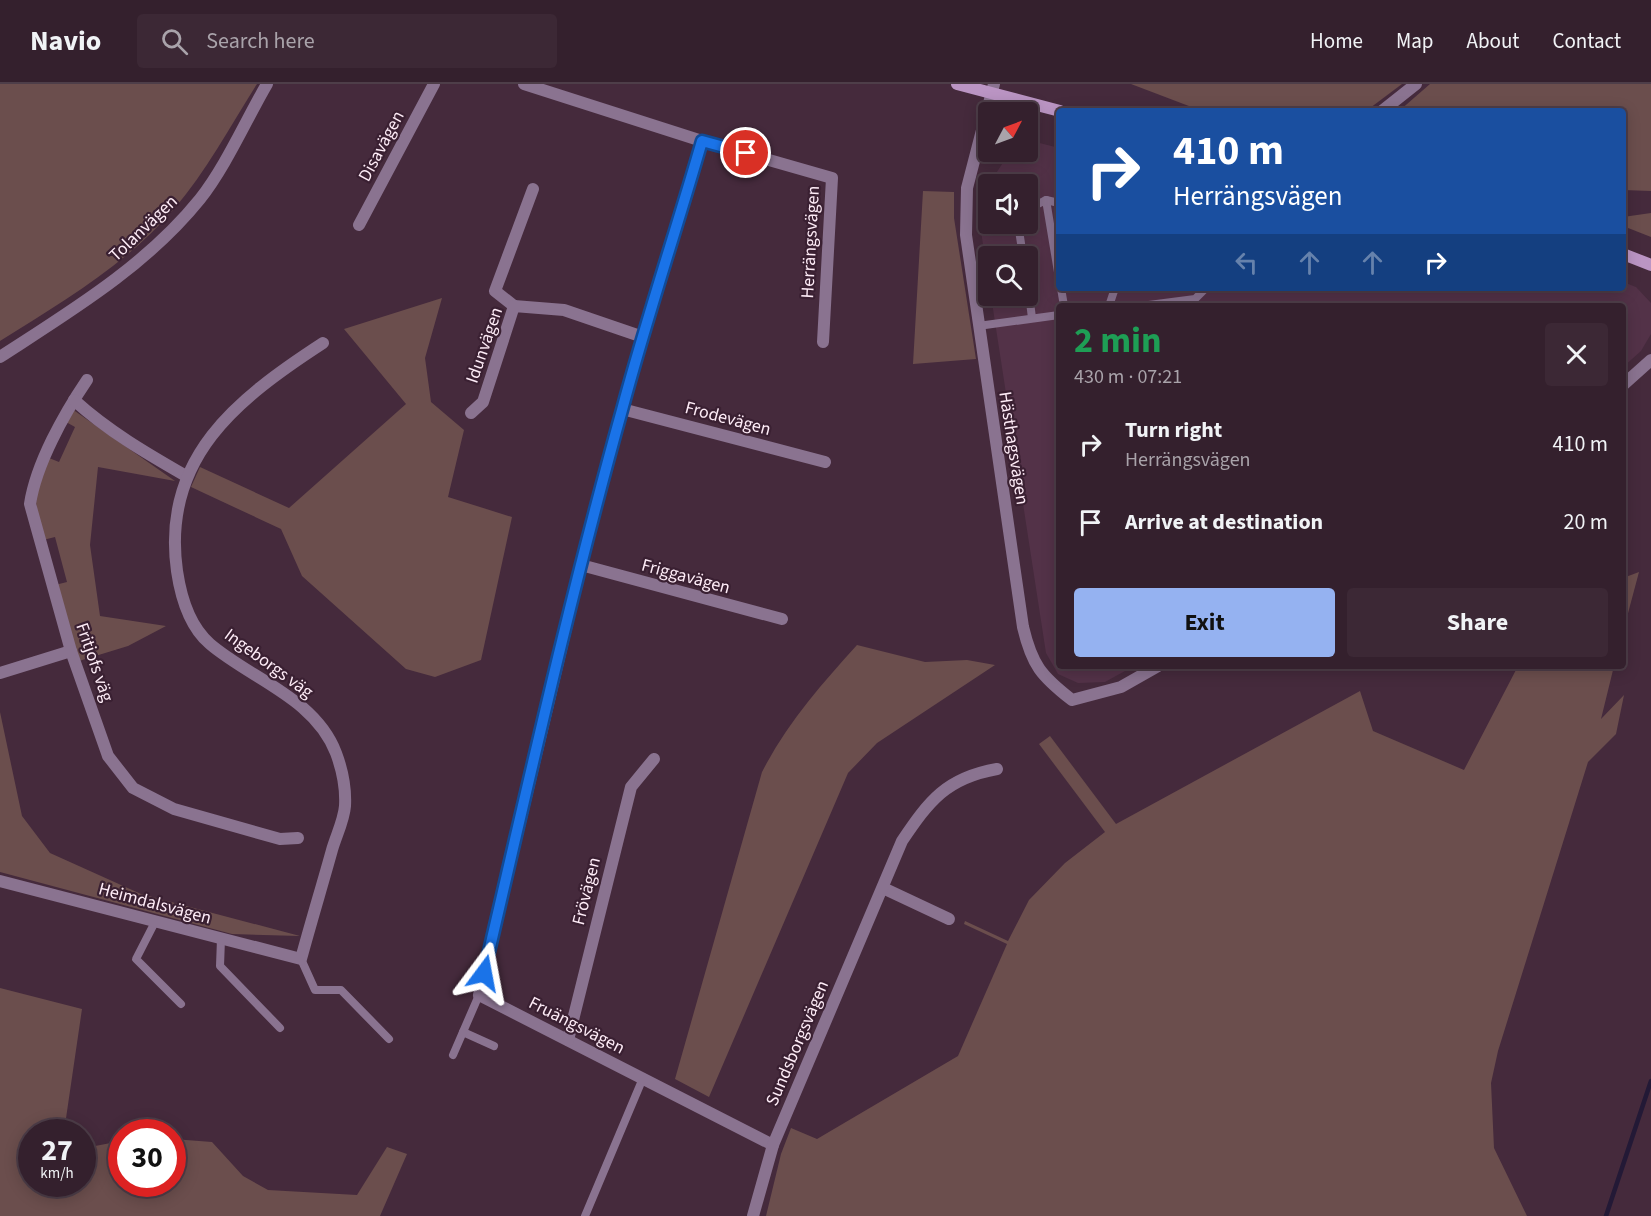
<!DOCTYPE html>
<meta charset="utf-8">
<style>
:root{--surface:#34202d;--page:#3c2835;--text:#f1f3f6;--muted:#a9a3aa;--line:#4e3e49;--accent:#95b2f1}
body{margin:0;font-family:"Source Sans 3",sans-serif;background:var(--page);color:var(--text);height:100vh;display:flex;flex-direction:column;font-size:22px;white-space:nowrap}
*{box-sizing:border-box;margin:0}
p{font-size:20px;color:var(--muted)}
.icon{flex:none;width:33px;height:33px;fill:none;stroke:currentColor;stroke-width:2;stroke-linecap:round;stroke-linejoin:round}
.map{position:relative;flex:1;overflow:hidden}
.sheet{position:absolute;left:1056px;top:219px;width:570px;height:366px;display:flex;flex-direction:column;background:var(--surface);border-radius:6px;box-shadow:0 3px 15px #0003,0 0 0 2px var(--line)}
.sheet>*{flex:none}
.top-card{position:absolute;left:1056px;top:24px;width:570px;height:183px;border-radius:6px;box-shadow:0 3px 15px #0003,0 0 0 2px var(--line);background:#1a4fa0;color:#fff;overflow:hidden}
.needle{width:39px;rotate:49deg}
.buttons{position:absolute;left:978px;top:18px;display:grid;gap:12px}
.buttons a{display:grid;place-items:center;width:60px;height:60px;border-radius:6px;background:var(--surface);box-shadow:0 3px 15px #0003,0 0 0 2px var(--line);font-size:30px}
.speed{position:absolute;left:18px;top:1035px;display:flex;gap:12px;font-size:30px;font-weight:700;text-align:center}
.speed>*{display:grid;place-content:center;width:78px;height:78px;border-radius:50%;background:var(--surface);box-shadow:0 3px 15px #0003,0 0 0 2px var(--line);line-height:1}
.speed small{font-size:15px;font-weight:400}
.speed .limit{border:9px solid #d22;background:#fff;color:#111}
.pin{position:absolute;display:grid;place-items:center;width:51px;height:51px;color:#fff;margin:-26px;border:3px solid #fff;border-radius:50%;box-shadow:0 2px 6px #0007}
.me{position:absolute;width:66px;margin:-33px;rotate:13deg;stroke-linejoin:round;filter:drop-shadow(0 0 4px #0008)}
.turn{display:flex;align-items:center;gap:21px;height:126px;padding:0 18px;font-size:27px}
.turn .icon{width:78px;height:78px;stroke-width:2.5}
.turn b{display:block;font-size:42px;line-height:51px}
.lanes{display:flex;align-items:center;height:57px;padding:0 18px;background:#0003;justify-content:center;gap:30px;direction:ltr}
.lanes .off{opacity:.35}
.round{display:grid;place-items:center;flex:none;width:63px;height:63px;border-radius:6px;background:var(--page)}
.head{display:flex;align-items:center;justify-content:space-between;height:102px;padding:0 18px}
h1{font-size:36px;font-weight:700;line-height:45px;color:#1e9e55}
.button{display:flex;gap:12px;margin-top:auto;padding:12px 18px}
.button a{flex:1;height:69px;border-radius:6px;background:var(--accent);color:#111;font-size:24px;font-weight:700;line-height:69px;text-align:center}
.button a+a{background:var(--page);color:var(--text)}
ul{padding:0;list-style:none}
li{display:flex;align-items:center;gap:18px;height:78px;padding:0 18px}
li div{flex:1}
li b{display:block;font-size:22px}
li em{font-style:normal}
header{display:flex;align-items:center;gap:36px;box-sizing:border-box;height:84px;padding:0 30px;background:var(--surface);border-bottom:2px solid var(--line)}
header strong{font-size:28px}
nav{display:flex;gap:33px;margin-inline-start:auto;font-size:21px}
.search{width:420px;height:54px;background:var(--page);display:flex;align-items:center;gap:15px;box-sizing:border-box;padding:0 21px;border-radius:6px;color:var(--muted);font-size:22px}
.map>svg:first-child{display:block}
.built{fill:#533248}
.green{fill:#6b4e4d}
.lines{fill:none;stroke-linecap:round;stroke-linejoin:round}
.stream{stroke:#231936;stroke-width:4.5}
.lane{stroke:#8a7390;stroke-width:8}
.street{stroke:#8a7390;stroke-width:12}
.secondary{stroke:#bb95c4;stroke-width:12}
.route-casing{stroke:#114b97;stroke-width:15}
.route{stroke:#1a73e8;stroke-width:10}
.labels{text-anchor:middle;stroke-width:4.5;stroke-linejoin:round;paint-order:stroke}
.street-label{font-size:18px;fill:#feecf7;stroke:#3a2032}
</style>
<header>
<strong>Navio</strong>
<div class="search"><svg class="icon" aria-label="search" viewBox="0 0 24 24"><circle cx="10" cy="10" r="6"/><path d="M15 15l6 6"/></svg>Search here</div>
<nav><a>Home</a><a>Map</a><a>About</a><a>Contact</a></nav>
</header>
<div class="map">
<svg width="1651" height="1132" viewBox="0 0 1651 1132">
<rect width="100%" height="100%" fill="#452a3c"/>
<polygon class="built" points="1028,56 1059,64 1059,204 1623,204 1623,198 1636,203 1651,219 1651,250 1641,267 1623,283 1623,222 1059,222 1059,582 1134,582 1105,598 1078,599 1058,590 1046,569 991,212 1028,212 1028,172 988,172 988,194 977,120 988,102 988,140 1028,140 1028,100 989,100 1010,68 1028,68"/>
<g class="green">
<path d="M0,0H257C231,41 206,88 174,125C126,181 62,218 0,257Z"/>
<polygon points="1131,0 1402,0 1366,27 1202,27"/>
<polygon points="1430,0 1651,0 1651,107 1623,106 1623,27 1399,27"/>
<polygon points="923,107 954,108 954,134 976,275 913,280"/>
<polygon points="1651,129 1651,153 1623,142 1623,133"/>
<polygon points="442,214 425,274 431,318 464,346 448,413 512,433 481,576 435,593 406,585 302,492 281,445 191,403 200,383 289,424 406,320 344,245"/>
<path d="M72,325L175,397L98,383L90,461L100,532L166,542L128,562L79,577L55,501L67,498L55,453L43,456C33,417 33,411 49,374L59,378L75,343L66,338Z"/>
<polygon points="1639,488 1623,548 1623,494"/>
<path d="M857,561L925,578L967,576L995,581L877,659L848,689L709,1013L675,995L762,688C787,639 821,601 857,561Z"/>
<polygon points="1518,582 1614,582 1601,635 1624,611 1616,650 1588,678 1498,967 1491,999 1494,1064 1527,1132 766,1132 781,1070 791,1044 817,1055 958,972 1007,860 964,840 965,837 1008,857 1029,816 1065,779 1105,748 1039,660 1050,652 1116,740 1360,607 1373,647 1464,686"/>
<polygon points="0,628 22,732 50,769 141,810 300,852 232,850 0,788"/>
<polygon points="0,904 82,925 64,1048 32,1048 32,1100 82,1100 83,1061 90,1063 121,1057 122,1100 172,1100 173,1055 212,1058 243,1092 268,1106 357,1111 387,1063 407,1070 380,1132 0,1132"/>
</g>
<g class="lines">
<polyline class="stream" points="1606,1132 1651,997"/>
<g class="lane">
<polyline points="1046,116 1059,194"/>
<polyline points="1028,125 1046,116 1059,119"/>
<polyline points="1018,140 1023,172"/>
<polyline points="1028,202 1032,234"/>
<polyline points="1061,204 1064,222"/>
<polyline points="1109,222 1115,204"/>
<polyline points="1141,222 1195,215 1206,204"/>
<polyline points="978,242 1059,231"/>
<polyline points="155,838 136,875 181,920"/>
<polyline points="221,855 220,882 280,944"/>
<polyline points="301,875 315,906 341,906 389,955"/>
<polyline points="463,948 494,962"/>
<polyline points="453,971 479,911"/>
<polyline points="585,1132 643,994"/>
</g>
<g class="street">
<polyline points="524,0 702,57 832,94 823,258"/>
<path d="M994,0L967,104L966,151L1023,543C1032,581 1041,592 1072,616L1121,603L1158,582"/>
<polyline points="1382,27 1416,0"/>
<polyline points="702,57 622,325 581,481 479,911 773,1061"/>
<polyline points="359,141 434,0"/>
<polyline points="514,222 495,207 533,105"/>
<path d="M0,273C71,227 146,182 200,115C226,82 246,36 267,0"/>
<path d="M87,296C64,330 36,380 30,420L71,567L108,672L133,704L174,725L280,755L298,754"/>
<polyline points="1623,301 1651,276"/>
<path d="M74,316C108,347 146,369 186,392"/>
<polyline points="622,325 825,378"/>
<polyline points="471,329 483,318 514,222 564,226 643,253"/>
<polyline points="581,481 782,535"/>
<polyline points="0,589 71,567"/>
<path d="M0,797L301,875C311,838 322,802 332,766C336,752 344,736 345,722C346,704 342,685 336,669C315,614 251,595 210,560C189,542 181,514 177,487C161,374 237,315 323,259"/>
<polyline points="883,804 949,835"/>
<polyline points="568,956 631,703 654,675"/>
<path d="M753,1132L773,1061L902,757C929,717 946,694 997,685"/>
</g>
<g class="secondary">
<polyline points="957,0 1060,27"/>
<polyline points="1623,170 1651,181"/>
</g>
</g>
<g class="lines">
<g class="route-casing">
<path id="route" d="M484,889C528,701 570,512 622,326C646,236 676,147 702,57L746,69"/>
</g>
<use href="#route" class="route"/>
</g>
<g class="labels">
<g class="street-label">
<text transform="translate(381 62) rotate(-62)" y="6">Disavägen</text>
<text transform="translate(143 144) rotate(-44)" y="6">Tolanvägen</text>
<text transform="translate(810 158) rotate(-87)" y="6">Herrängsvägen</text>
<text transform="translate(484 261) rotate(-71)" y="6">Idunvägen</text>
<text transform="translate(728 334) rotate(15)" y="6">Frodevägen</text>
<text transform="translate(1014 364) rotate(81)" y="6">Hästhagsvägen</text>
<text transform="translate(686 492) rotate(15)" y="6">Friggavägen</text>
<text transform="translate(95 578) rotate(71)" y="6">Fritjofs väg</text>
<text transform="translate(269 579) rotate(36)" y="6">Ingeborgs väg</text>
<text transform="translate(586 807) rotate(-76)" y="6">Frövägen</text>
<text transform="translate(155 819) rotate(15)" y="6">Heimdalsvägen</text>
<text transform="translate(577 941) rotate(27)" y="6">Fruängsvägen</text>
<text transform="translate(797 959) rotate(-67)" y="6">Sundsborgsvägen</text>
</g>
</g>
</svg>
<div class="buttons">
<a><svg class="needle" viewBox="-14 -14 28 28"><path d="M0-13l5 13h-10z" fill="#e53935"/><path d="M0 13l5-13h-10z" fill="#a9a3aa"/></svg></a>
<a><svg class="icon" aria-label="sound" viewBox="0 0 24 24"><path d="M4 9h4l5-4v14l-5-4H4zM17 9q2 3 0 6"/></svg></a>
<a><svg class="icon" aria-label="search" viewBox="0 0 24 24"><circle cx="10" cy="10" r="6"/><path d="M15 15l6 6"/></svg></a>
</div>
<div class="speed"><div>27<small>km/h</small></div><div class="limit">30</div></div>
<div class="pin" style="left:746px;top:69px;background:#d93025"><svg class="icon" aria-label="arrive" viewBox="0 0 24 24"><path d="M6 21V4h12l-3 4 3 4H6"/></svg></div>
<svg class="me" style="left:484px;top:889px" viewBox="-20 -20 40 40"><path d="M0-17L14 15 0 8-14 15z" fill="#1a73e8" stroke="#fff" stroke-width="4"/></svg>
<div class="top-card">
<div class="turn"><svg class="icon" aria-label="right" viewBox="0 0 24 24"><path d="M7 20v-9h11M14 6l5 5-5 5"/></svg><div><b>410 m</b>Herrängsvägen</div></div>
<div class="lanes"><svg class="icon off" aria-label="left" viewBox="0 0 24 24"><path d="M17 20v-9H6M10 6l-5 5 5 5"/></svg><svg class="icon off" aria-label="ahead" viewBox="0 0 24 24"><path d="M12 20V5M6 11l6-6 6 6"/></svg><svg class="icon off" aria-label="ahead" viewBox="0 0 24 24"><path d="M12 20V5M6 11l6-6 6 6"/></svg><svg class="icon" aria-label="right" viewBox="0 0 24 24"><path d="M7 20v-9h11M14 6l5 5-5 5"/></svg></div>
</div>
<section class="sheet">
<div class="head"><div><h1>2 min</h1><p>430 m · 07:21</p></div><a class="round"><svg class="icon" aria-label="close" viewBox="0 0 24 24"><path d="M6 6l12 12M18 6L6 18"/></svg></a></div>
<ul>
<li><svg class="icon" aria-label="right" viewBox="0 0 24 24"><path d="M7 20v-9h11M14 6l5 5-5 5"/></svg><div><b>Turn right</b><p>Herrängsvägen</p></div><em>410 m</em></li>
<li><svg class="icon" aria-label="arrive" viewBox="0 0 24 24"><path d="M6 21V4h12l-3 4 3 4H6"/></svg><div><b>Arrive at destination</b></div><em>20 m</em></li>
</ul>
<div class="button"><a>Exit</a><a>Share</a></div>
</section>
</div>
